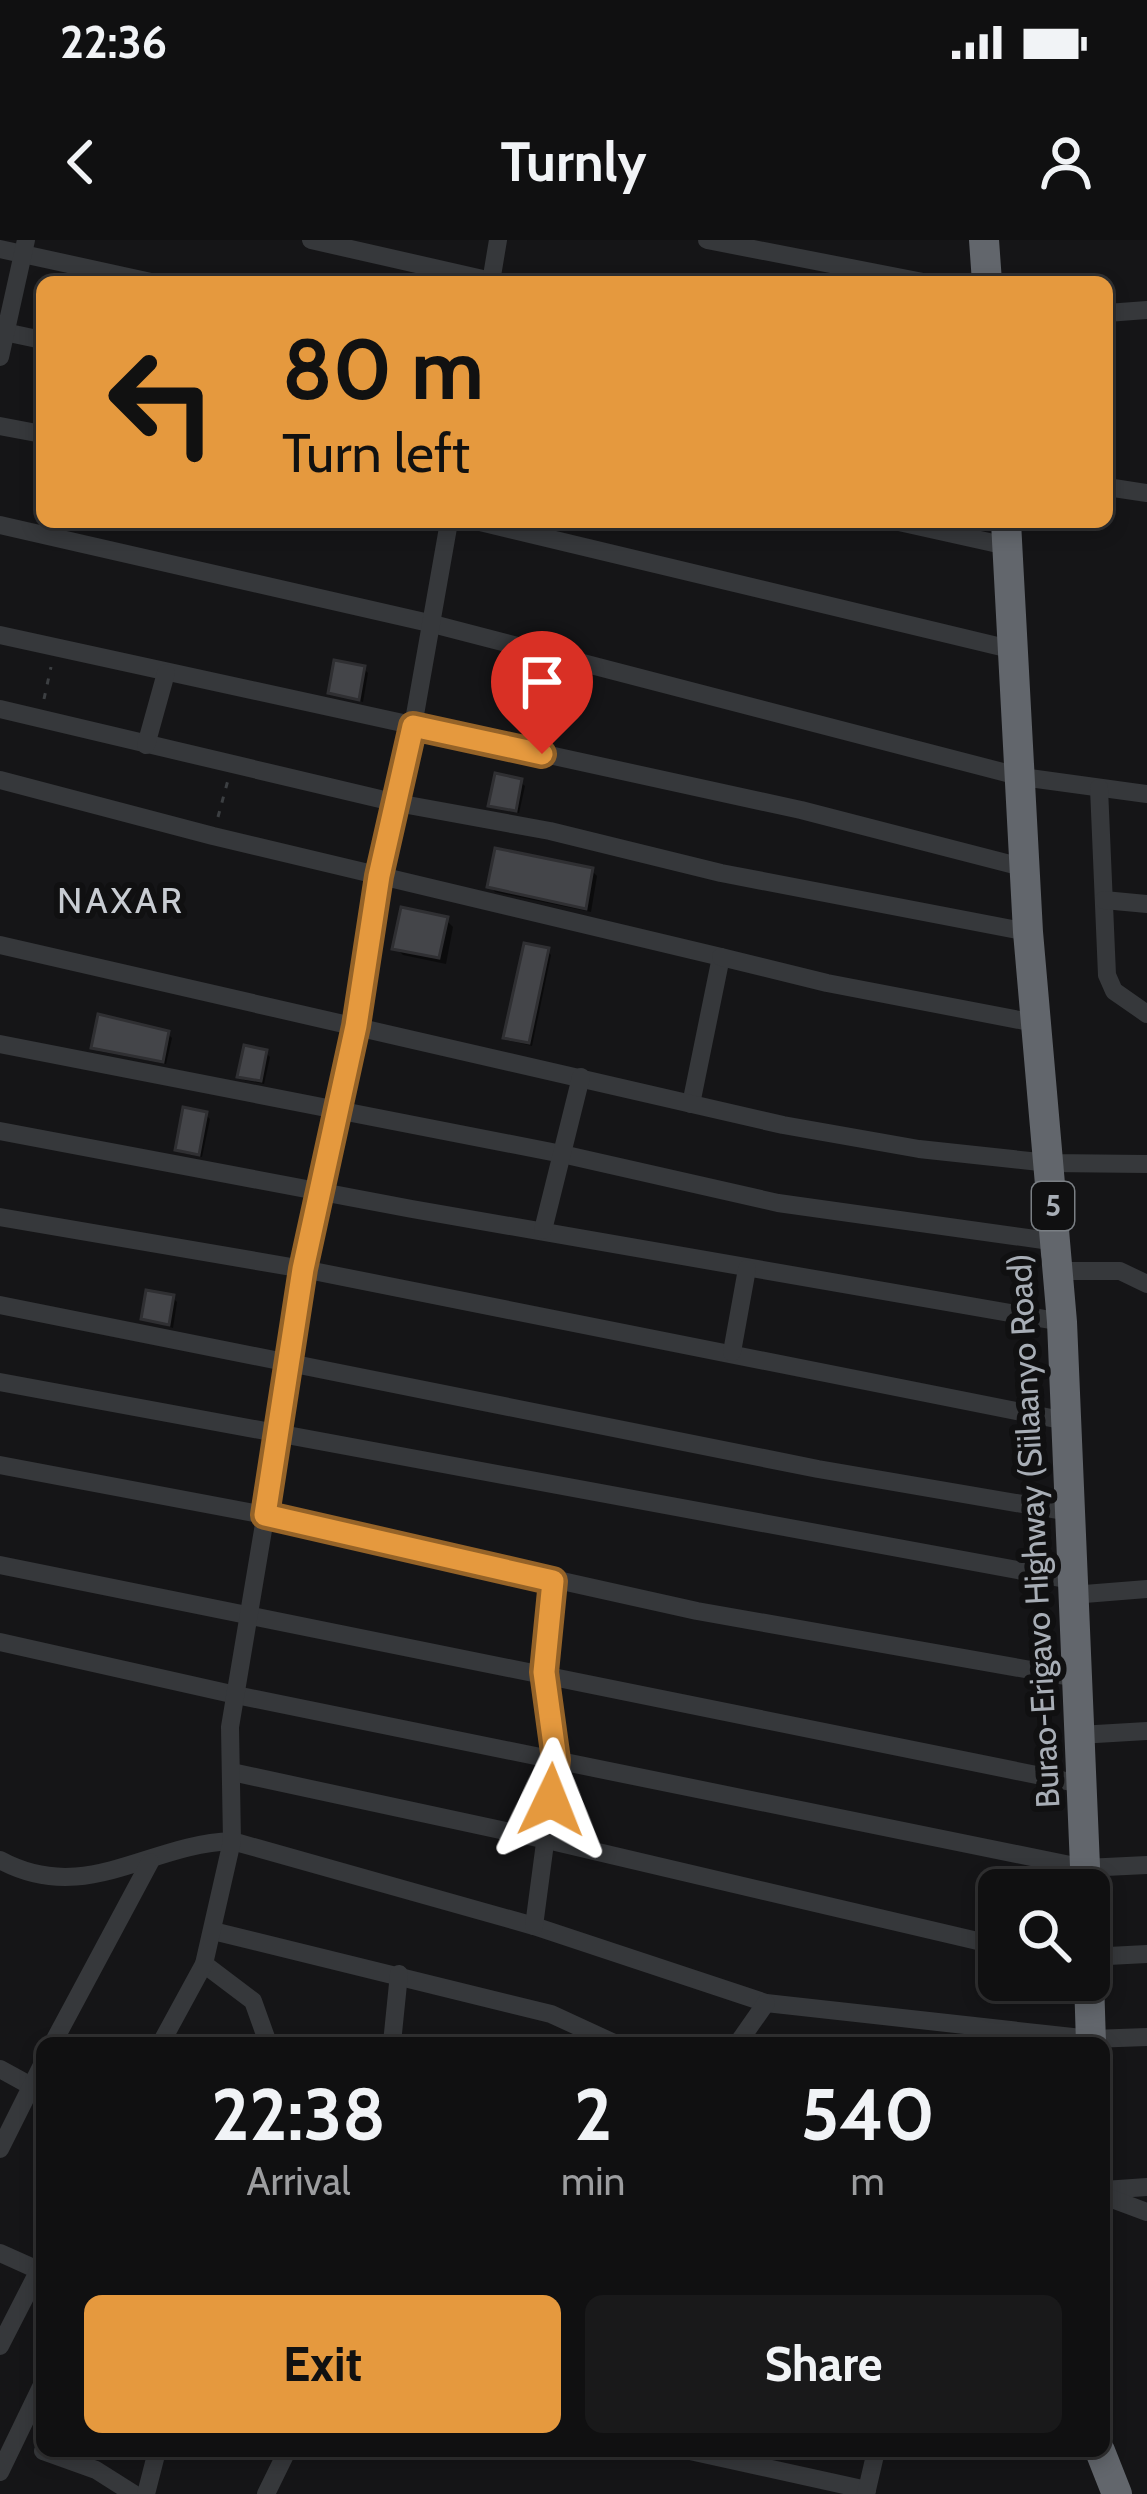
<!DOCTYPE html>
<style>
:root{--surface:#101011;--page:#19191a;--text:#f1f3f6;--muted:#9c9d9f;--line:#303031;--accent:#e5993e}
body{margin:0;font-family:Cabin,sans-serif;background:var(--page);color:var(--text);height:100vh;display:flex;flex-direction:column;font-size:45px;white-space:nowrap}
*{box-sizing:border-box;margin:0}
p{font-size:39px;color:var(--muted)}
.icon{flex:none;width:66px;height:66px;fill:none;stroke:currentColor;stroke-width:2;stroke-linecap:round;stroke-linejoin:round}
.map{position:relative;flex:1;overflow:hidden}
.panel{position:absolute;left:36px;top:1797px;width:1074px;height:420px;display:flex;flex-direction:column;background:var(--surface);border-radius:18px;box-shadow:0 6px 18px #0003,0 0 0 3px var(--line)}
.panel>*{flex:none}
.banner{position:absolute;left:36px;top:36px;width:1077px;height:252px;border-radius:18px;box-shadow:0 6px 18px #0003,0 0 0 3px var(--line);background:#e5993e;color:#111;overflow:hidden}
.fabs{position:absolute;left:978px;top:1629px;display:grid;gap:24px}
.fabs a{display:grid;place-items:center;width:132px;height:132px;border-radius:18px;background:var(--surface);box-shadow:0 6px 18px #0003,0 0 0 3px var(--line);font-size:60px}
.pin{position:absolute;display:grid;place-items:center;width:102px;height:102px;color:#fff;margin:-123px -51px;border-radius:50% 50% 50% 0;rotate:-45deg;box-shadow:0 0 12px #0007}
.pin .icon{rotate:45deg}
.me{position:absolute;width:132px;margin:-66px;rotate:2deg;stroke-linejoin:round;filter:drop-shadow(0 0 9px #0008)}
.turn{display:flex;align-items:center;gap:42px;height:252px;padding:0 48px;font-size:54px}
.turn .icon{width:156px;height:156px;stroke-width:2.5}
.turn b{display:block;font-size:84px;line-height:102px}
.eta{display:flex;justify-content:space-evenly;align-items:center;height:204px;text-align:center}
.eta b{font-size:72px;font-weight:700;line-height:84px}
.cta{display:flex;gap:24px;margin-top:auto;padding:24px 48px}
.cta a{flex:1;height:138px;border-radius:18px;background:var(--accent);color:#111;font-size:48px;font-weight:700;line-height:138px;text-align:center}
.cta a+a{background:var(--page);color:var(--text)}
.status{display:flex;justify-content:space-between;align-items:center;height:84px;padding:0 60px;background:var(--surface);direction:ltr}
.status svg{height:33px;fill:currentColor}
header{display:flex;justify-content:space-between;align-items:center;height:156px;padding:0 48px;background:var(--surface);font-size:54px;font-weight:700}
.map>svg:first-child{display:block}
.shadow{fill:#0007}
.building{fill:#444549;stroke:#2f2f32;stroke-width:3}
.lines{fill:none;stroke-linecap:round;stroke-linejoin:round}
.path{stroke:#3c3f42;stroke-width:3;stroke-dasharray:6 9;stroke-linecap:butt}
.minor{stroke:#36383b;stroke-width:18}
.highway{stroke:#62666c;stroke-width:30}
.route-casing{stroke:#956328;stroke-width:30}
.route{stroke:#e5993e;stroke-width:21}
.labels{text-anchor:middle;stroke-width:12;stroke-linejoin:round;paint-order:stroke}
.shield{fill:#101011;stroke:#7a7f84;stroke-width:3}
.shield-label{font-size:30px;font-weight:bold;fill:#a8aeb6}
.street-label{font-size:33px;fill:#a8aeb6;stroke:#101011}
.neighbourhood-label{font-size:36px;letter-spacing:3px;fill:#c8ccd2;stroke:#101011}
</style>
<div class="status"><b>22:36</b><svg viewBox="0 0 49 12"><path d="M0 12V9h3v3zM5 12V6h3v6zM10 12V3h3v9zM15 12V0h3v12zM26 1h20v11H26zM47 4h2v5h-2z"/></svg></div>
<header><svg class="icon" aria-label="back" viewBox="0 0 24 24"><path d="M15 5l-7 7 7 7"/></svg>Turnly<svg class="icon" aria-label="person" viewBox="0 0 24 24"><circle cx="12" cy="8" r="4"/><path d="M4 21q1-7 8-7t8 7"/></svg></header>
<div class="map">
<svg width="1147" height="2254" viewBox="0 0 1147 2254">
<rect width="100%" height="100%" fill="#151517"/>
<g class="shadow">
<polygon points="364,429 368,433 363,462 331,452"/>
<polygon points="520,542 525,546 519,573 492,565"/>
<polygon points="592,631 597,636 591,672 495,652 490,646"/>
<polygon points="446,680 453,687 446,724 403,715 396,708"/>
<polygon points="547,711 551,715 532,806 511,801 507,797"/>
<polygon points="168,794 172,798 166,824 98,811 94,807"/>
<polygon points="266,813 270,817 264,844 244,840 240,836"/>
<polygon points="206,875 210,879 202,917 182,913 178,909"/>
<polygon points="173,1058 177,1062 173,1088 144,1078"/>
</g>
<g class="building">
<polygon points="334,420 365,426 359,460 328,453"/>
<polygon points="495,533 522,539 516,571 488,566"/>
<polygon points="495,608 593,628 586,669 487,647"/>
<polygon points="401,667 448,677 439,718 392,709"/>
<polygon points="524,703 549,708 529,803 503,798"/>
<polygon points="98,774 169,791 163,822 91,808"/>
<polygon points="244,805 267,810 261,841 237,837"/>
<polygon points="183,867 207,872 199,915 175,910"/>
<polygon points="146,1050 174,1055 169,1085 141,1079"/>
</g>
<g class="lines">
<g class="path">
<polyline points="44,459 51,427"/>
<polyline points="218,577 228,540"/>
</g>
<g class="minor">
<polyline points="311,0 496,42"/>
<polyline points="707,0 923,42"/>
<polyline points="0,9 151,42"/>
<polyline points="491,42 498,0"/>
<polyline points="1107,73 1147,70"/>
<polyline points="0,91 42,100"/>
<polyline points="0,117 26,0"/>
<polyline points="0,186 42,194"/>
<polyline points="1107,247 1147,253"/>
<polyline points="480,282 1014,410"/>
<polyline points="899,282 1007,306"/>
<polyline points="0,285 429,383 1022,537 1147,554"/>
<polyline points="0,395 801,570 1026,628"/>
<polyline points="0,469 397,563 550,591 721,633 1028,692"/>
<polyline points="146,505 166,433"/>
<polyline points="0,540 213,596 721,717 691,864"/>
<polyline points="1099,548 1107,735 1114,751 1147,774"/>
<polyline points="1104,660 1147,664"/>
<polyline points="0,705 783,885 919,909 1049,923 1147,924"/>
<polyline points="721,717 827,743 1035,783"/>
<polyline points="0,804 562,914 778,963 1057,1002"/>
<polyline points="0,891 412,969 1062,1082"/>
<polyline points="0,977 303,1029 1066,1181"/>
<polyline points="543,990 581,837"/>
<polyline points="1058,1031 1120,1031 1147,1044"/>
<polyline points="0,1065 818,1229 1069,1272"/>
<polyline points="732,1112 747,1029"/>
<polyline points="0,1142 1071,1340"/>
<polyline points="0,1225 265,1275 697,1371 1076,1438"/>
<polyline points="0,1325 1081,1544"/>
<polyline points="1072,1355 1147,1349"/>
<polyline points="0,1402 236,1455 1085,1628 1147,1625"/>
<polyline points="1079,1495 1147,1491"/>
<polyline points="232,1532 547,1600 999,1706"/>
<path d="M0,1620C85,1666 148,1604 232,1601L534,1686L766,1763L1091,1799L1147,1797"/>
<polyline points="534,1686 556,1520 544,1433 553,1341"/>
<polyline points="213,1691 551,1774 614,1803"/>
<polyline points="1089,1717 1147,1714"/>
<polyline points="204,1724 253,1761 268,1803"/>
<polyline points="53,1803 150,1622"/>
<polyline points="161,1803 204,1724 232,1601 230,1487 291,1123 303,1029 356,786 379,636 413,486 449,282"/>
<polyline points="392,1803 399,1734"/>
<polyline points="738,1803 766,1763"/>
<polyline points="0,1829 42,1852"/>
<polyline points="0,1909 42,1825"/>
<polyline points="1104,1950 1147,1947"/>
<polyline points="1104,1956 1147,1972"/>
<polyline points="0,2013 38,2030"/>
<polyline points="0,2106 42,2024"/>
<polyline points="43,2211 96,2230 134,2254"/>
<polyline points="690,2211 867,2250"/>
<polyline points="0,2232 42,2145"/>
<polyline points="146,2254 157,2211"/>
<polyline points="266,2254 287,2211"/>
<polyline points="866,2254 876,2211"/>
</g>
<g class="highway">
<polyline points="984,0 987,42"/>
<polyline points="1006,282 1028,692 1062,1082 1086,1650"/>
<polyline points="1089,1740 1091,1803"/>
<polyline points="1100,2211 1117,2254"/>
</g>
</g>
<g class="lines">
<g class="route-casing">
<polyline id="route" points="542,514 413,486 379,636 356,786 303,1029 265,1275 553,1341 544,1432 556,1520 551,1560"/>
</g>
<use href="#route" class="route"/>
</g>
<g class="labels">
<rect class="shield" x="1032" y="942" width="42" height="48" rx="9"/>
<g class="shield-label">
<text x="1053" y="976">5</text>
</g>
<g class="street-label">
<text transform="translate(1033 1291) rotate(-93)" y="12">Burao-Erigavo Highway (Siilaanyo Road)</text>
</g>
<g class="neighbourhood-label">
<text x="121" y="673">NAXAR</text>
</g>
</g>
</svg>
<div class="fabs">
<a><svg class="icon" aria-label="search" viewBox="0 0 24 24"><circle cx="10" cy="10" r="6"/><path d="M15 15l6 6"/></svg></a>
</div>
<div class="pin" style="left:542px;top:514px;background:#d93025"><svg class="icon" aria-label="arrive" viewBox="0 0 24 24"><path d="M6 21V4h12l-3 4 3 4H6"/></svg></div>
<svg class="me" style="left:551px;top:1560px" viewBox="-20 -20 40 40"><path d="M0-17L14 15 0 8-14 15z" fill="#e5993e" stroke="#fff" stroke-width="4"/></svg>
<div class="banner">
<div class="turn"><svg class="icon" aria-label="left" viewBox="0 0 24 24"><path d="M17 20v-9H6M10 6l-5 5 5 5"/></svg><div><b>80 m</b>Turn left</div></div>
</div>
<section class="panel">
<div class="eta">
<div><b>22:38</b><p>Arrival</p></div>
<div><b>2</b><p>min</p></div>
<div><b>540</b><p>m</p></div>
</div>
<div class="cta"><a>Exit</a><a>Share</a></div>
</section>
</div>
